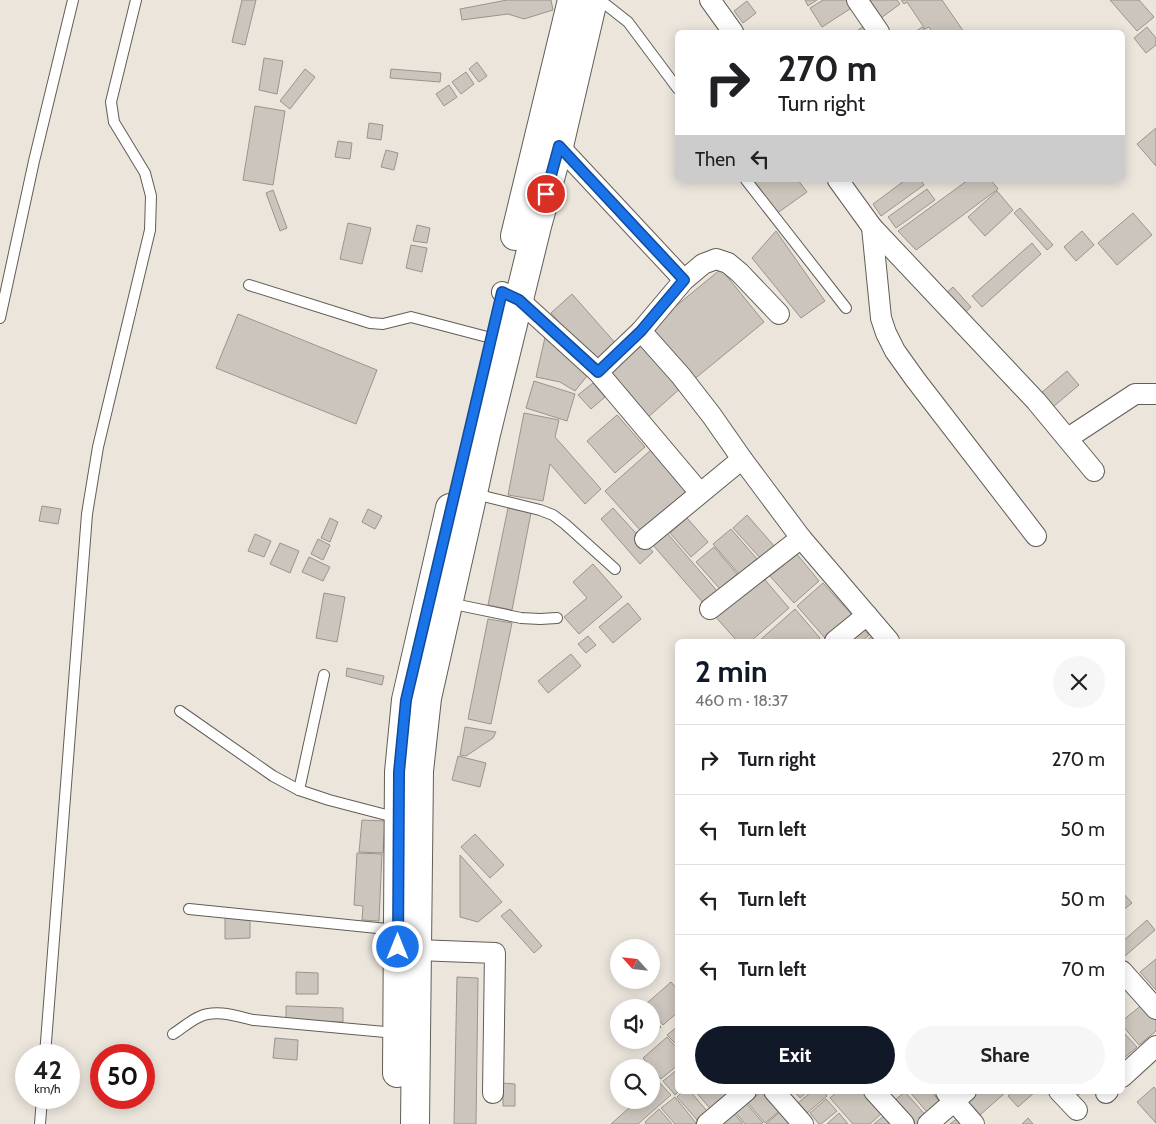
<!DOCTYPE html>
<meta charset="utf-8">
<style>
:root{--surface:#fff;--page:#f6f6f6;--text:#202124;--muted:#757577;--line:#e0e0e0;--accent:#111827}
body{margin:0;font-family:Cabin,sans-serif;background:var(--page);color:var(--text);height:100vh;display:flex;flex-direction:column;font-size:19px;white-space:nowrap}
*{box-sizing:border-box;margin:0}
p{font-size:16px;color:var(--muted)}
.icon{flex:none;width:28px;height:28px;fill:none;stroke:currentColor;stroke-width:2;stroke-linecap:round;stroke-linejoin:round}
.map{position:relative;flex:1;overflow:hidden}
.details{position:absolute;left:675px;top:639px;width:450px;height:455px;display:flex;flex-direction:column;background:var(--surface);border-radius:8px;box-shadow:0 2px 12px #0003}
.details>*{flex:none}
.banner{position:absolute;left:675px;top:30px;width:450px;height:152px;border-radius:8px;box-shadow:0 2px 12px #0003;background:#fff;color:var(--text);overflow:hidden}
.needle{width:32px;rotate:297deg}
.tools{position:absolute;left:610px;top:939px;display:grid;gap:10px}
.tools a{display:grid;place-items:center;width:50px;height:50px;border-radius:50%;background:var(--surface);box-shadow:0 2px 12px #0003;font-size:25px}
.speed{position:absolute;left:15px;top:1044px;display:flex;gap:10px;font-size:25px;font-weight:700;text-align:center}
.speed>*{display:grid;place-content:center;width:65px;height:65px;border-radius:50%;background:var(--surface);box-shadow:0 2px 12px #0003;line-height:1}
.speed small{font-size:12px;font-weight:400}
.speed .limit{border:8px solid #d22;background:#fff;color:#111}
.pin{position:absolute;display:grid;place-items:center;width:42px;height:42px;color:#fff;margin:-21px;border:2px solid #fff;border-radius:50%;box-shadow:0 1px 5px #0007}
.me{position:absolute;width:55px;margin:-28px;rotate:0deg;stroke-linejoin:round;filter:drop-shadow(0 0 4px #0008)}
.turn{display:flex;align-items:center;gap:18px;height:105px;padding:0 20px;font-size:22px}
.turn .icon{width:65px;height:65px;stroke-width:2.5}
.turn b{display:block;font-size:35px;line-height:42px}
.then{display:flex;align-items:center;height:48px;padding:0 20px;background:#0003;gap:10px;font-size:19px}
.round{display:grid;place-items:center;flex:none;width:52px;height:52px;border-radius:26px;background:var(--page)}
.summary{display:flex;align-items:center;justify-content:space-between;height:85px;padding:0 20px}
h1{font-size:30px;font-weight:800;line-height:38px;color:var(--accent)}
.action{display:flex;gap:10px;margin-top:auto;padding:10px 20px}
.action a{flex:1;height:58px;border-radius:30px;background:var(--accent);color:#fff;font-size:20px;font-weight:800;line-height:58px;text-align:center}
.action a+a{background:var(--page);color:var(--text)}
ul{padding:0;list-style:none}
li{display:flex;align-items:center;gap:15px;height:70px;padding:0 20px;border-top:1px solid var(--line)}
li div{flex:1}
li b{display:block;font-size:19px}
li em{font-style:normal}
.map>svg:first-child{display:block}
.building{fill:#ccc5bd;stroke:#9a948c}
.lines{fill:none;stroke-linecap:round;stroke-linejoin:round}
.service-casing{stroke:#625d56;stroke-width:12}
.minor-casing{stroke:#625d56;stroke-width:22}
.secondary-casing{stroke:#625d56;stroke-width:30}
.service{stroke:#fff;stroke-width:10}
.minor{stroke:#fff;stroke-width:20}
.secondary{stroke:#fff;stroke-width:28}
.route-casing{stroke:#114b97;stroke-width:12}
.route{stroke:#1a73e8;stroke-width:9}
</style>
<div class="map">
<svg width="1156" height="1124" viewBox="0 0 1156 1124">
<rect width="100%" height="100%" fill="#ebe5dc"/>
<g class="building">
<polygon points="242,0 256,0 245,45 232,42"/>
<polygon points="507,0 551,0 553,10 524,19 508,14 462,20 460,9"/>
<polygon points="805,0 817,0 808,6"/>
<polygon points="823,0 849,0 853,7 822,27 810,8"/>
<polygon points="863,0 897,0 900,4 877,21"/>
<polygon points="901,0 942,0 964,32 932,32 929,27 925,29 907,2 904,4"/>
<polygon points="1110,0 1139,0 1154,17 1137,31"/>
<polygon points="747,1 756,13 743,23 734,11"/>
<polygon points="866,25 872,32 855,32"/>
<polygon points="922,27 926,32 915,32"/>
<polygon points="1147,27 1156,38 1156,45 1146,53 1134,38"/>
<polygon points="264,58 283,61 277,94 259,90"/>
<polygon points="477,62 487,76 479,82 469,69"/>
<polygon points="305,69 315,77 290,109 280,101"/>
<polygon points="391,69 441,73 440,82 390,78"/>
<polygon points="466,72 474,84 461,94 452,82"/>
<polygon points="449,85 457,97 444,106 436,94"/>
<polygon points="255,106 285,111 273,185 243,180"/>
<polygon points="369,123 383,125 381,140 367,138"/>
<polygon points="1156,128 1156,166 1137,144"/>
<polygon points="338,141 352,143 350,159 335,157"/>
<polygon points="386,150 398,153 394,170 381,167"/>
<polygon points="753,180 798,180 807,192 776,214"/>
<polygon points="903,180 921,180 924,185 881,216 873,204 904,181"/>
<polygon points="968,180 991,180 998,189 916,250 898,231"/>
<polygon points="927,189 935,200 896,228 888,217"/>
<polygon points="273,190 287,228 280,231 266,193"/>
<polygon points="997,191 1013,210 985,236 968,217"/>
<polygon points="1020,208 1053,245 1047,250 1014,213"/>
<polygon points="1133,213 1152,235 1117,265 1098,243"/>
<polygon points="348,223 371,228 362,264 340,259"/>
<polygon points="417,225 430,228 427,243 413,241"/>
<polygon points="776,231 825,301 801,318 752,258"/>
<polygon points="1082,231 1094,245 1076,261 1064,247"/>
<polygon points="1032,243 1041,254 982,307 972,296"/>
<polygon points="411,245 427,248 422,272 406,268"/>
<polygon points="721,269 764,322 692,381 648,329"/>
<polygon points="953,287 971,307 960,317 942,297"/>
<polygon points="572,294 617,345 596,364 551,313"/>
<polygon points="238,314 377,370 356,424 216,368"/>
<polygon points="546,333 591,371 575,391 560,382 536,377"/>
<polygon points="643,341 683,386 646,419 606,373"/>
<polygon points="1067,371 1079,385 1053,407 1041,393"/>
<polygon points="534,381 575,394 567,421 526,408"/>
<polygon points="593,383 605,397 591,409 578,395"/>
<polygon points="524,413 559,420 555,437 601,489 585,504 550,464 543,501 508,495"/>
<polygon points="617,415 645,447 615,473 587,441"/>
<polygon points="651,450 687,491 641,531 605,491"/>
<polygon points="42,506 61,509 58,524 39,521"/>
<polygon points="508,508 531,513 512,610 488,605"/>
<polygon points="613,508 653,552 640,564 601,519"/>
<polygon points="368,509 382,516 375,529 362,522"/>
<polygon points="747,515 775,547 761,559 733,528"/>
<polygon points="330,518 338,522 330,542 321,538"/>
<polygon points="687,518 708,542 691,557 670,533"/>
<polygon points="731,529 757,559 739,574 713,544"/>
<polygon points="667,533 718,592 704,604 653,545"/>
<polygon points="255,534 271,541 264,557 248,551"/>
<polygon points="318,539 330,545 323,560 311,554"/>
<polygon points="280,543 299,551 290,573 270,564"/>
<polygon points="714,547 737,574 720,589 696,562"/>
<polygon points="795,552 819,581 794,603 769,575"/>
<polygon points="309,557 330,567 323,581 302,572"/>
<polygon points="593,564 622,597 579,634 564,617 587,598 573,582"/>
<polygon points="760,574 789,608 751,641 737,641 714,615"/>
<polygon points="823,583 852,615 825,638 797,606"/>
<polygon points="324,593 345,597 337,642 316,638"/>
<polygon points="628,603 641,619 613,643 599,627"/>
<polygon points="795,609 820,638 817,641 759,641"/>
<polygon points="488,619 512,623 491,724 468,719"/>
<polygon points="860,625 869,635 862,641 842,641"/>
<polygon points="588,636 596,645 586,653 578,644"/>
<polygon points="872,636 877,641 866,641"/>
<polygon points="571,654 581,666 548,693 538,681"/>
<polygon points="347,668 384,676 382,685 346,676"/>
<polygon points="465,727 496,732 493,738 466,756 460,755"/>
<polygon points="458,756 486,763 480,787 452,780"/>
<polygon points="362,820 385,821 383,853 359,852"/>
<polygon points="475,834 504,865 490,878 461,847"/>
<polygon points="357,853 382,854 379,921 362,920 363,906 354,905"/>
<polygon points="460,855 502,902 478,922 460,917"/>
<polygon points="1122,892 1132,903 1122,911"/>
<polygon points="510,909 542,946 534,953 501,916"/>
<polygon points="250,917 250,938 225,939 225,918"/>
<polygon points="1147,920 1155,930 1125,956 1122,953 1122,942"/>
<polygon points="1156,959 1156,990 1140,972"/>
<polygon points="296,972 318,973 318,994 296,994"/>
<polygon points="457,977 478,978 476,1124 454,1124"/>
<polygon points="671,982 678,990 678,1012 663,1025 651,1011 651,1008 648,1008 646,1004"/>
<polygon points="1143,1004 1156,1019 1156,1031 1139,1045 1122,1025 1122,1021"/>
<polygon points="286,1006 343,1008 343,1022 286,1020"/>
<polygon points="651,1016 661,1027 651,1035"/>
<polygon points="678,1026 678,1046 667,1035"/>
<polygon points="1122,1031 1137,1047 1125,1057 1122,1054"/>
<polygon points="667,1037 678,1049 678,1065 661,1079 643,1058"/>
<polygon points="275,1038 298,1040 297,1060 273,1058"/>
<polygon points="627,1040 646,1040 635,1049"/>
<polygon points="678,1069 678,1091 679,1091 675,1095 663,1081"/>
<polygon points="659,1082 671,1095 638,1124 611,1124 638,1100 651,1100 651,1089"/>
<polygon points="503,1083 515,1084 515,1106 503,1106"/>
<polygon points="1154,1087 1156,1090 1156,1123 1137,1102"/>
<polygon points="683,1091 690,1091 707,1111 697,1120 677,1097"/>
<polygon points="695,1091 736,1091 713,1112"/>
<polygon points="762,1091 767,1091 782,1109 765,1123 748,1103"/>
<polygon points="794,1091 808,1091 800,1098"/>
<polygon points="812,1091 824,1091 827,1096 806,1114 797,1104"/>
<polygon points="838,1091 865,1091 883,1112 870,1124 853,1124 830,1098"/>
<polygon points="909,1091 931,1091 944,1107 932,1118"/>
<polygon points="979,1091 1006,1091 1006,1092 980,1115 967,1101"/>
<polygon points="1014,1091 1036,1091 1018,1107 1008,1096"/>
<polygon points="1069,1091 1083,1091 1075,1098"/>
<polygon points="905,1092 929,1119 923,1124 909,1124 891,1103"/>
<polygon points="675,1097 696,1123 695,1124 675,1124 661,1108"/>
<polygon points="826,1099 837,1111 821,1124 819,1124 810,1113"/>
<polygon points="746,1103 763,1123 761,1124 745,1124 735,1112"/>
<polygon points="659,1109 672,1124 646,1124 645,1122"/>
<polygon points="782,1110 794,1124 766,1124"/>
<polygon points="732,1111 743,1124 722,1124"/>
<polygon points="839,1113 848,1124 827,1124"/>
<polygon points="885,1115 893,1124 874,1124"/>
<polygon points="959,1117 965,1124 950,1124"/>
<polygon points="1028,1118 1033,1124 1022,1124"/>
</g>
<g class="lines">
<g class="service-casing">
<g id="service">
<polyline points="600,0 628,22 678,89"/>
<polyline points="746,180 846,308"/>
<polyline points="249,285 370,323 383,324 411,317 491,338"/>
<polyline points="0,318 34,161 73,0"/>
<polyline points="475,494 540,510 553,515 565,524 615,569"/>
<polyline points="449,603 521,618 540,619 557,618"/>
<polyline points="180,711 273,776 299,790 329,800 398,818"/>
<polyline points="299,790 324,675"/>
<polyline points="189,909 397,930"/>
<path d="M173,1034C181,1029 190,1021 199,1017C216,1009 236,1016 253,1020L396,1033"/>
<polyline points="45,1055 87,514 98,447 150,230 151,196 145,173 114,122 111,102 136,0"/>
<polyline points="40,1124 42,1098"/>
</g>
</g>
<g class="minor-casing">
<g id="minor">
<polyline points="710,0 733,32"/>
<polyline points="857,0 879,32"/>
<polyline points="559,146 684,280"/>
<polyline points="838,180 872,227 1036,401 1094,471"/>
<polyline points="872,227 881,318 886,333 895,351 915,379 1036,536"/>
<polyline points="502,292 519,300 598,372 700,493"/>
<polyline points="641,331 681,376 712,416 742,459 801,538 889,641"/>
<polyline points="598,372 641,331 684,280 703,264 716,259 728,263 740,273 779,314"/>
<polyline points="1068,438 1135,394 1156,394"/>
<polyline points="645,539 742,459"/>
<polyline points="710,609 801,538"/>
<polyline points="835,641 867,615"/>
<polyline points="417,950 495,953 493,1093"/>
<polyline points="1122,971 1156,1009"/>
<polyline points="1122,1077 1156,1046"/>
<polyline points="774,1091 803,1124"/>
<polyline points="874,1091 904,1124"/>
<polyline points="1059,1091 1077,1110"/>
<polyline points="946,1092 974,1124"/>
<polyline points="1106,1093 1108,1091"/>
<polyline points="707,1124 746,1091"/>
<polyline points="928,1124 966,1091"/>
</g>
</g>
<g class="secondary-casing">
<g id="secondary">
<polyline points="515,236 572,0"/>
<polyline points="397,1073 399,772 406,700 450,508"/>
<polyline points="415,1124 419,771 427,698 473,493 486,434 537,226 559,146 593,0"/>
</g>
</g>
<use href="#service" class="service"/>
<use href="#minor" class="minor"/>
<use href="#secondary" class="secondary"/>
</g>
<g class="lines">
<g class="route-casing">
<polyline id="route" points="398,947 399,772 406,700 502,292 519,300 598,372 641,331 684,280 559,146 546,194"/>
</g>
<use href="#route" class="route"/>
</g>
</svg>
<div class="tools">
<a><svg class="needle" viewBox="-14 -14 28 28"><path d="M0-13l5 13h-10z" fill="#e53935"/><path d="M0 13l5-13h-10z" fill="#757577"/></svg></a>
<a><svg class="icon" aria-label="sound" viewBox="0 0 24 24"><path d="M4 9h4l5-4v14l-5-4H4zM17 9q2 3 0 6"/></svg></a>
<a><svg class="icon" aria-label="search" viewBox="0 0 24 24"><circle cx="10" cy="10" r="6"/><path d="M15 15l6 6"/></svg></a>
</div>
<div class="speed"><div>42<small>km/h</small></div><div class="limit">50</div></div>
<div class="pin" style="left:546px;top:194px;background:#d93025"><svg class="icon" aria-label="arrive" viewBox="0 0 24 24"><path d="M6 21V4h12l-3 4 3 4H6"/></svg></div>
<svg class="me" style="left:398px;top:947px" viewBox="-20 -20 40 40"><circle r="17" fill="#1a73e8" stroke="#fff" stroke-width="3"/><path d="M0-11L8 9 0 5-8 9z" fill="#fff"/></svg>
<div class="banner">
<div class="turn"><svg class="icon" aria-label="right" viewBox="0 0 24 24"><path d="M7 20v-9h11M14 6l5 5-5 5"/></svg><div><b>270 m</b>Turn right</div></div>
<div class="then">Then<svg class="icon" aria-label="left" viewBox="0 0 24 24"><path d="M17 20v-9H6M10 6l-5 5 5 5"/></svg></div>
</div>
<section class="details">
<div class="summary"><div><h1>2 min</h1><p>460 m · 18:37</p></div><a class="round"><svg class="icon" aria-label="close" viewBox="0 0 24 24"><path d="M6 6l12 12M18 6L6 18"/></svg></a></div>
<ul>
<li><svg class="icon" aria-label="right" viewBox="0 0 24 24"><path d="M7 20v-9h11M14 6l5 5-5 5"/></svg><div><b>Turn right</b></div><em>270 m</em></li>
<li><svg class="icon" aria-label="left" viewBox="0 0 24 24"><path d="M17 20v-9H6M10 6l-5 5 5 5"/></svg><div><b>Turn left</b></div><em>50 m</em></li>
<li><svg class="icon" aria-label="left" viewBox="0 0 24 24"><path d="M17 20v-9H6M10 6l-5 5 5 5"/></svg><div><b>Turn left</b></div><em>50 m</em></li>
<li><svg class="icon" aria-label="left" viewBox="0 0 24 24"><path d="M17 20v-9H6M10 6l-5 5 5 5"/></svg><div><b>Turn left</b></div><em>70 m</em></li>
</ul>
<div class="action"><a>Exit</a><a>Share</a></div>
</section>
</div>
